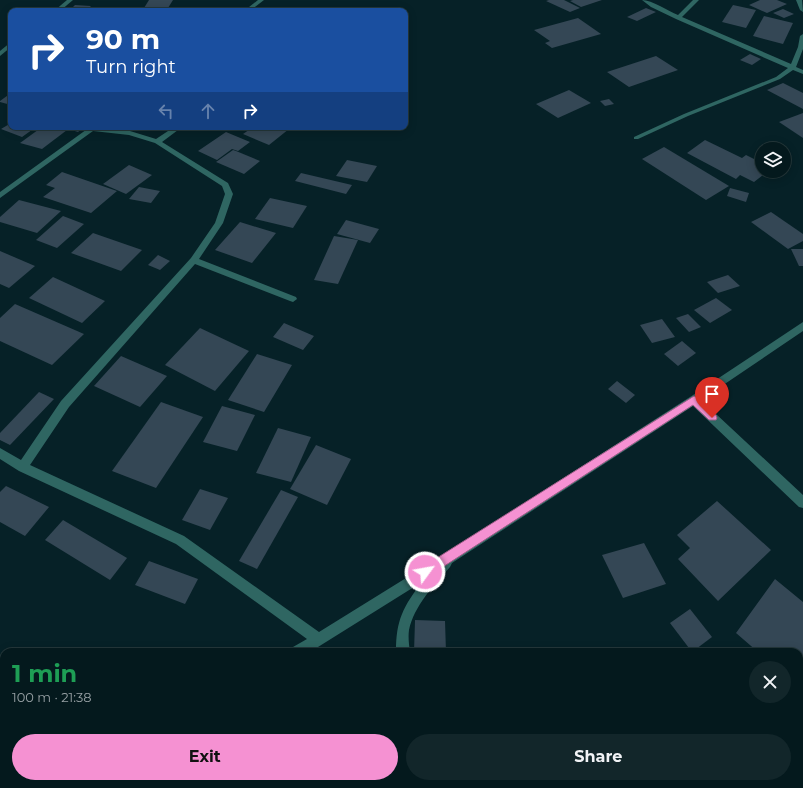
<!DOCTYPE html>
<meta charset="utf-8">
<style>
:root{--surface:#04191d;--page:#12262a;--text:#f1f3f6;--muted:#97a0a4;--line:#25383b;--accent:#f591d2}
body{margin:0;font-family:Montserrat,sans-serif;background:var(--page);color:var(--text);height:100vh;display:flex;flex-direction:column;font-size:15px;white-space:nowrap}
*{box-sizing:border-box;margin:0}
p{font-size:13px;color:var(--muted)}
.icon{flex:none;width:22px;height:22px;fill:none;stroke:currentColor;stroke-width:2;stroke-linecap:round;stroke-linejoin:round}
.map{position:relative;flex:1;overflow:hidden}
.panel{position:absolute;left:0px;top:648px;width:803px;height:140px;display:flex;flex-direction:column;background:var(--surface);border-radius:12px 12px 0 0;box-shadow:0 2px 10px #0003,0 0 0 1px var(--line)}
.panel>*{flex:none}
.guide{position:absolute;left:8px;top:8px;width:400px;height:122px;border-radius:8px;box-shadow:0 2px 10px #0003,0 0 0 1px var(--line);background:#1a4fa0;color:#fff;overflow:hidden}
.tools{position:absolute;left:755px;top:142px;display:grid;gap:8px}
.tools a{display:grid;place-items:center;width:36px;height:36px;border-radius:50%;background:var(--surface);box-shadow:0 2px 10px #0003,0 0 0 1px var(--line);font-size:20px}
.pin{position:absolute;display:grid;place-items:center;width:34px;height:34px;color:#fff;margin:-41px -17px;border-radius:50% 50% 50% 0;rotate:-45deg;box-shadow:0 0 4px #0007}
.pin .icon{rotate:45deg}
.me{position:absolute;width:44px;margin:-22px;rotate:58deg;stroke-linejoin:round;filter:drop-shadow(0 0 3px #0008)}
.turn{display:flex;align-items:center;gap:14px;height:84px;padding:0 12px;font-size:18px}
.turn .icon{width:52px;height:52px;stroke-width:2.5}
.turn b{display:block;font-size:28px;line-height:34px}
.lanes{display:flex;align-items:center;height:38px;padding:0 12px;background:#0003;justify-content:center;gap:20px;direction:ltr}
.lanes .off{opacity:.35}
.round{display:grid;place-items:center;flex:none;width:42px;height:42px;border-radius:21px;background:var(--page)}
.overview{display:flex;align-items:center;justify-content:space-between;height:68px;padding:0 12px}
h1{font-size:24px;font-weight:700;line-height:30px;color:#1e9e55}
.primary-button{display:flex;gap:8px;margin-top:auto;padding:8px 12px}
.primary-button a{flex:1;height:46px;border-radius:24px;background:var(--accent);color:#111;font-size:16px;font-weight:700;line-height:46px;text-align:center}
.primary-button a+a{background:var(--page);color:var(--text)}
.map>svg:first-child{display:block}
.building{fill:#344755}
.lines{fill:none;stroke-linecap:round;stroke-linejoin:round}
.minor{fill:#2f6662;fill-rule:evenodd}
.route{fill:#f591d2;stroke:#9f5e88}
</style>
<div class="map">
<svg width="803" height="788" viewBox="0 0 803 788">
<rect width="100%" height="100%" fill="#062127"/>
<g class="building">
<polygon points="149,0 173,0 168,8 144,8"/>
<polygon points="549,0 564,0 580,8 570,12 546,1"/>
<polygon points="573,0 602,0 581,7 570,1"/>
<polygon points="760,0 777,0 787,4 767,13 749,5"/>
<polygon points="75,5 91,6 86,11 69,11"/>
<polygon points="733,5 756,10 746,28 722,22"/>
<polygon points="646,8 656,12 637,21 627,17"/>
<polygon points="783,9 794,14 784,18 773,13"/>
<polygon points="764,16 793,23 783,44 753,36"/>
<polygon points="578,18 601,34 552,48 545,43 550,41 534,30"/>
<polygon points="750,54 761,59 752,65 740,60"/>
<polygon points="656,56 678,70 629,87 607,72"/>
<polygon points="783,83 803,93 803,109 767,90"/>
<polygon points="569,90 591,103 558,118 536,104"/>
<polygon points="11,93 11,105 0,102 0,101"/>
<polygon points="609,99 614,104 605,106 600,101"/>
<polygon points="803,113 803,138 779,122"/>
<polygon points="11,123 11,127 36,127 22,137 1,129"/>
<polygon points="42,127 56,127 67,130 42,149 20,143"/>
<polygon points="67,127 84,127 78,132 65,128"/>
<polygon points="253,127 284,127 289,129 269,145 243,134"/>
<polygon points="226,132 250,142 238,151 232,149 217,160 198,151"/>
<polygon points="705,140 742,158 746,155 762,163 762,171 768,171 754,182 740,175 736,179 687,153"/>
<polygon points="664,147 729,186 706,200 642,159"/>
<polygon points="233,150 236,151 260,161 244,174 216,162"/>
<polygon points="347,160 377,166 367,182 336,176"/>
<polygon points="129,165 152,175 126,194 103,184"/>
<polygon points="62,172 117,191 91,213 43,197 55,188 46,185"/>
<polygon points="301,173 352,185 346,194 295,181"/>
<polygon points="139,187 160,191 151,203 129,199"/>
<polygon points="730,188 749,193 746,202 727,196"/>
<polygon points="270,198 307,206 293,228 255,219"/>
<polygon points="19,200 61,211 37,233 0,222 0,217"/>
<polygon points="771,212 803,234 803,241 788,249 751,222"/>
<polygon points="63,216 84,224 57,248 36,240"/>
<polygon points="346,220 379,229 370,243 337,234"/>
<polygon points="240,222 276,233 252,263 215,250"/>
<polygon points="93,233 142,250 121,271 71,253"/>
<polygon points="334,236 358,240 338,284 314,280"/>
<polygon points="791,249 803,249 803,266 799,266"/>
<polygon points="0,251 35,266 9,288 0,284"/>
<polygon points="158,255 170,261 160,270 148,265"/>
<polygon points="728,275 740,286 718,293 707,282"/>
<polygon points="53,277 105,301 82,323 29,298"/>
<polygon points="716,298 732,310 710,323 694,310"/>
<polygon points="15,304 84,334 52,365 0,341 0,318"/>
<polygon points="688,314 701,327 689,332 676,318"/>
<polygon points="662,319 675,337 652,343 640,325"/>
<polygon points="284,323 314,336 303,350 273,337"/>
<polygon points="200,328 249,351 215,391 165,365"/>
<polygon points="682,341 696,353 678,366 664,354"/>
<polygon points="257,354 292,365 264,412 228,400"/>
<polygon points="121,356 167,376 140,407 94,386"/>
<polygon points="617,381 635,395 626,403 608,389"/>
<polygon points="39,392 54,399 10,445 0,440 0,433"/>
<polygon points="161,402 203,417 156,488 112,471"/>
<polygon points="222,406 255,415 237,451 203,442"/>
<polygon points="278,428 311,437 291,482 256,473"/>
<polygon points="316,445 351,459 327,505 290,489"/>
<polygon points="6,486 49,507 25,536 0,522 0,492"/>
<polygon points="200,489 228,498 210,530 182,520"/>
<polygon points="281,490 298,497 257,569 239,561"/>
<polygon points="717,501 771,550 718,601 678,559 690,548 677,535"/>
<polygon points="63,520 127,558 110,580 45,540"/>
<polygon points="644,543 666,584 623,598 602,555"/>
<polygon points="149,561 198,579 185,604 135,585"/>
<polygon points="775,579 803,602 803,691 799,688 799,652 758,652 736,633"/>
<polygon points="690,609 712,637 692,652 670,623"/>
<polygon points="415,620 445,621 446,652 414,652"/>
</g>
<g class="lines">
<g class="minor">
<polygon points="67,0 73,0 60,11 54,11"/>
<polygon points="258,0 264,0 250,11 244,11"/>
<path d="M642,0C652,0 668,11 678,15L693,0H699L682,17L791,64L798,47L800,36L803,34V49L796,67L803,70V74L793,70L780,79L688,116L638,139H634V137L684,114L776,77L788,68L676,19L651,7Z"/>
<polygon points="796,0 802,0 803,12 800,10"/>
<polygon points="11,42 11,47 0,56 0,51"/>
<path d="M90,127L130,131L156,139L174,127H182L162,142L228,183L233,194L223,223L199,259L296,297L297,299L293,302L290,301L195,264L69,407L30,465L184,536L319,632L448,552L690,397L803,322V331L701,400L803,495V508L799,507L693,406L452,563L450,567C434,585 414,606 409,630C408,637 409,645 410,652H396C396,620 403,607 422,582L310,652H291L293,647L307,639L176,544L19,471L0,459V448L21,460L61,401L191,258L215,223L225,194L222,186L155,143L129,135L93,131L0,198V192Z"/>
<polygon points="79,784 99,784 98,788 78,788"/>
<polygon points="406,784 420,784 421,788 407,788"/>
</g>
</g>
<polygon class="route" points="694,396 697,397 716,415 717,418 716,420 709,420 693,405 429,576 425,578 421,576 420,572 421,568"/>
</svg>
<div class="tools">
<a><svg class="icon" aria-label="layers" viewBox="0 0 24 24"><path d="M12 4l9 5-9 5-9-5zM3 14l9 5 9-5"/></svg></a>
</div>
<div class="pin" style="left:712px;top:418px;background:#d93025"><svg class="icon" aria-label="arrive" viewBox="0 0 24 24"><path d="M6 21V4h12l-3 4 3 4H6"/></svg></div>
<svg class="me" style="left:425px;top:572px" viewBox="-20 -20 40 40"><circle r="17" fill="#f591d2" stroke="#fff" stroke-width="3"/><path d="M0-11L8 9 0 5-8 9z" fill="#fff"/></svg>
<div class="guide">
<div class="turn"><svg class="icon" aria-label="right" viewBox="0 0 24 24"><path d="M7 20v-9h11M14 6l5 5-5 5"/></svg><div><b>90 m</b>Turn right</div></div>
<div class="lanes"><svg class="icon off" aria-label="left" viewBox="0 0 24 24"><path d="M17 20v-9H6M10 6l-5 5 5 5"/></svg><svg class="icon off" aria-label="ahead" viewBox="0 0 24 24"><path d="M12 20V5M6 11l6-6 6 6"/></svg><svg class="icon" aria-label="right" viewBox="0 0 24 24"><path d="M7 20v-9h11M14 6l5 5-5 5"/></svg></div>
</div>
<section class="panel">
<div class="overview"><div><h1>1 min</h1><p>100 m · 21:38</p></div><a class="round"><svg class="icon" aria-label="close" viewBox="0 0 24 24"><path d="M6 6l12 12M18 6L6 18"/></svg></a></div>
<div class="primary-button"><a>Exit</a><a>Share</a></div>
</section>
</div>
